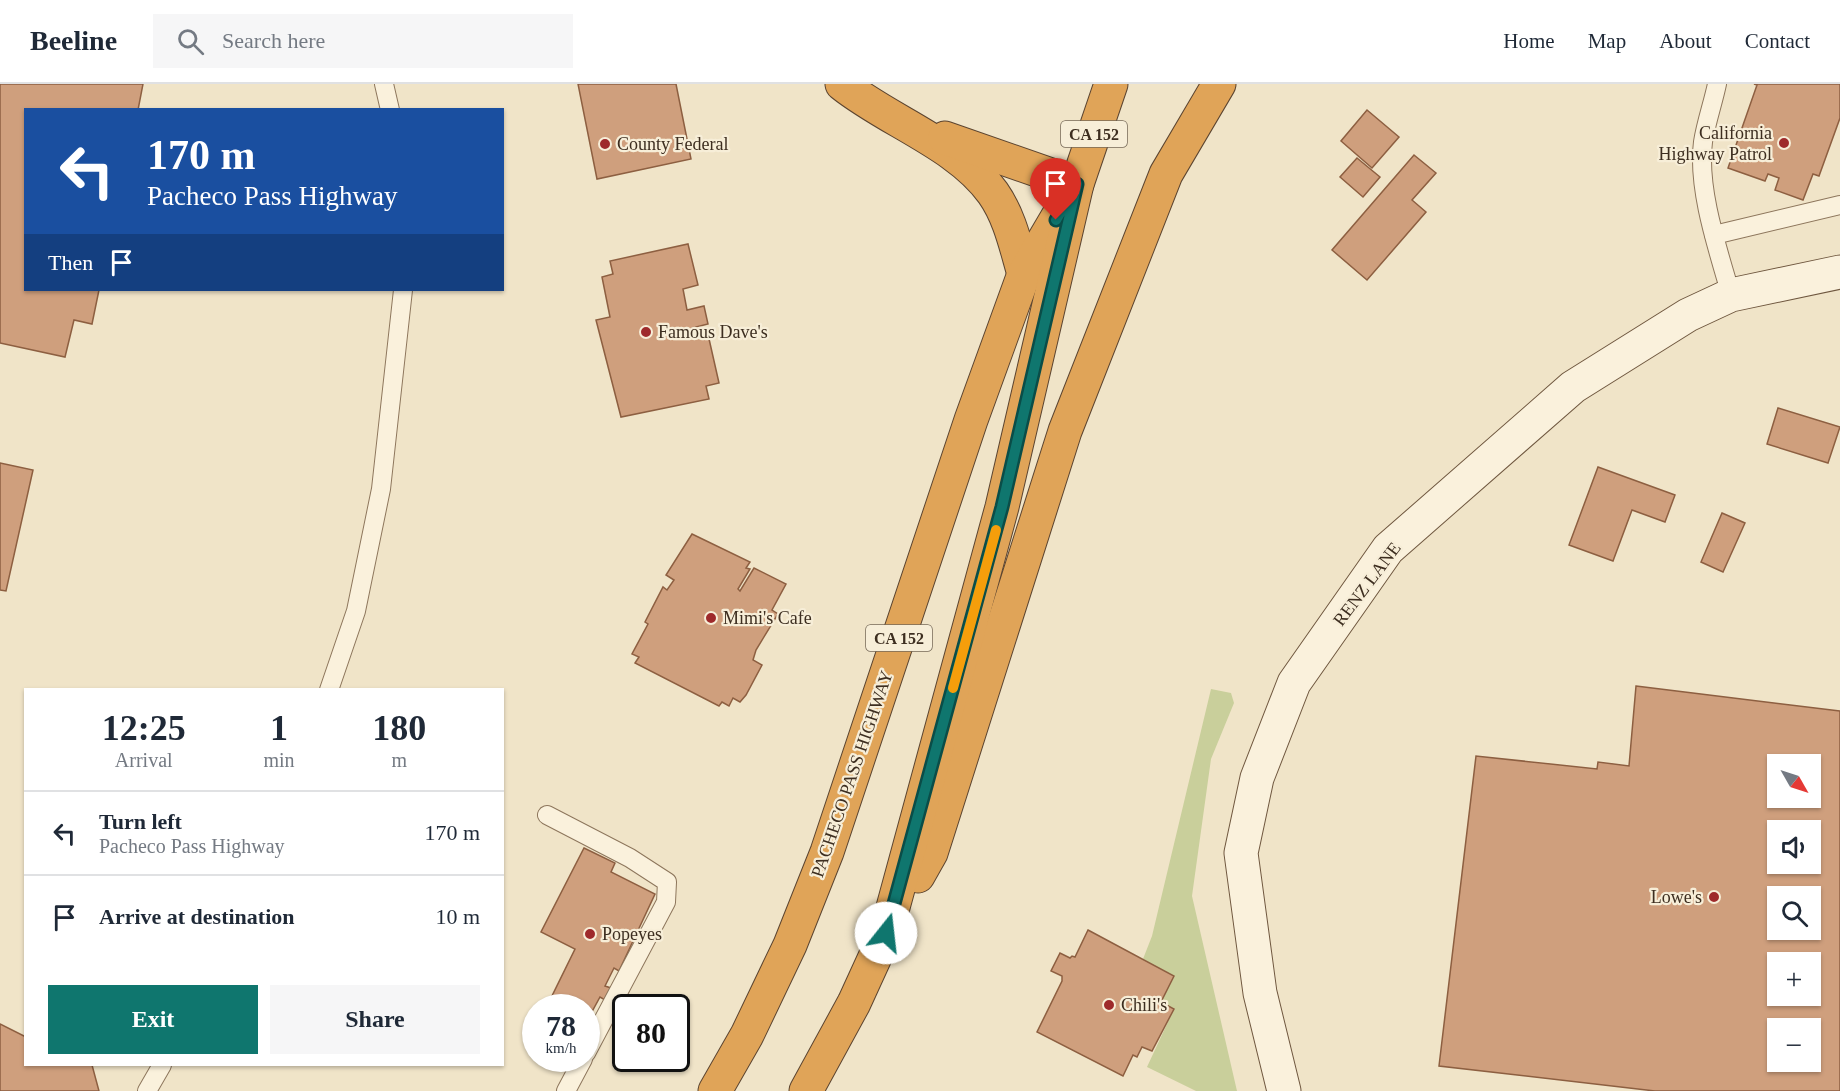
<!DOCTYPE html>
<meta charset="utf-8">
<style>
:root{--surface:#fff;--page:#f6f6f7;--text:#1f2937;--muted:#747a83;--line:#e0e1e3;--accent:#0f766e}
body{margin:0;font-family:"Times New Roman",serif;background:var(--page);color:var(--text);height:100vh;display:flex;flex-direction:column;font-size:22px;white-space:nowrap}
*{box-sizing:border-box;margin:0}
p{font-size:20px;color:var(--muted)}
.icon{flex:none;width:33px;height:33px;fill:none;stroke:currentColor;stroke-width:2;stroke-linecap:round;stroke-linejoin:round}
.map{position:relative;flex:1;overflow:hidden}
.details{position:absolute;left:24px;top:604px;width:480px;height:378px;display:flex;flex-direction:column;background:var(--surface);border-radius:0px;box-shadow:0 2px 4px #0004}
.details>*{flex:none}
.guide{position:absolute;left:24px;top:24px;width:480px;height:183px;border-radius:0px;box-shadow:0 2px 4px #0004;background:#1a4fa0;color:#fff;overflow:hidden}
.needle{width:39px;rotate:129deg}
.controls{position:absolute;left:1767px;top:670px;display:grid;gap:12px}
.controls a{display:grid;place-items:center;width:54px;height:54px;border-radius:0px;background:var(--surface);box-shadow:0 2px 4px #0004;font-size:30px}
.speed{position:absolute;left:522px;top:910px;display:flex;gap:12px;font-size:30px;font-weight:700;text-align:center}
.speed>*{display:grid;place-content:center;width:78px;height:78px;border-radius:50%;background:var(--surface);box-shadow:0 2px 4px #0004;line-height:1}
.speed small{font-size:15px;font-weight:400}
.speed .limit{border:3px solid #111;border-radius:9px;background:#fff;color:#111}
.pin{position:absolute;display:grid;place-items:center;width:51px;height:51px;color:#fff;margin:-62px -26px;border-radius:50% 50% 50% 0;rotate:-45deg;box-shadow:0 0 6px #0007}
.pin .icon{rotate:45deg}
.me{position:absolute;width:66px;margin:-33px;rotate:16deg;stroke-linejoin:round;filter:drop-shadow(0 0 4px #0008)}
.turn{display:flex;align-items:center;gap:21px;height:126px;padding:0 24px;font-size:27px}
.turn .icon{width:78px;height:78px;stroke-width:2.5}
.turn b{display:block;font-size:42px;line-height:51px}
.then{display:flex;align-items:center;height:57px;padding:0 24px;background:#0003;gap:12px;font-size:22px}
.eta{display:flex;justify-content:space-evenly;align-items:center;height:102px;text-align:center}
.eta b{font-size:36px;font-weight:700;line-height:42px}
.primary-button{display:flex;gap:12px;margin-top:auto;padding:12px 24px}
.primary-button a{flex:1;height:69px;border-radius:0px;background:var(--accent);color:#fff;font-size:24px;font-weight:700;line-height:69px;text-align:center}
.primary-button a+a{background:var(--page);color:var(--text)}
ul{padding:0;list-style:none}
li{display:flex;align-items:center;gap:18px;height:84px;padding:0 24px;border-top:2px solid var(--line)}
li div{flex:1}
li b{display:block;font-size:22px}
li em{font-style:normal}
header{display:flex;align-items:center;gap:36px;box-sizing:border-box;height:84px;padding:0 30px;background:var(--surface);border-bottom:2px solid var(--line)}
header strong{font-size:28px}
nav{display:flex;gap:33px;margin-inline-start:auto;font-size:21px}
.search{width:420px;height:54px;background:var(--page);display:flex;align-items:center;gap:15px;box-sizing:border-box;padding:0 21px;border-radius:0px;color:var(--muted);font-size:22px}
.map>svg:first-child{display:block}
.green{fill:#c9cf9b}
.building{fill:#cf9f7d;stroke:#8d5f41;stroke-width:1.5;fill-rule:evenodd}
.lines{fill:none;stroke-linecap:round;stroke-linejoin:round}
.lane-casing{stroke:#8d765c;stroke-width:20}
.secondary-casing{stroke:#6f573f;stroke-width:35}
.highway-casing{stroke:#5b4430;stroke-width:35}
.lane{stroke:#faf1dc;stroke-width:18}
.secondary{stroke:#faf1dc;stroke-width:33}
.highway{stroke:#e0a458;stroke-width:33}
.route-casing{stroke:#0a4d48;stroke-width:15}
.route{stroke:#0f766e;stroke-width:10}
.slow{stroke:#f59e0b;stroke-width:10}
.poi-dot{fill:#9e2a2b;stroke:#f7eed8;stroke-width:2}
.labels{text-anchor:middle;stroke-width:4.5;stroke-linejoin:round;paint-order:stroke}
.shield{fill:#f7eed8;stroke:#756857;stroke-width:1.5}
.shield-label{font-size:16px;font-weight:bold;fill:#3d2e20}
.poi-label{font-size:18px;fill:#3d2e20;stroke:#f7eed8;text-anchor:start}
.street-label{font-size:18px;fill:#3d2e20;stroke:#f7eed8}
</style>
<header>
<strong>Beeline</strong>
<div class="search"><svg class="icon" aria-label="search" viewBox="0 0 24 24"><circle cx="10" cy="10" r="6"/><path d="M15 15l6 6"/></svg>Search here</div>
<nav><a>Home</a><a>Map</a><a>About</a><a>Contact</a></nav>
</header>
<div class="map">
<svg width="1840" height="1007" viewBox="0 0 1840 1007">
<rect width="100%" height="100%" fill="#f0e4c8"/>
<polygon class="green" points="1211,605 1231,609 1234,619 1211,675 1192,812 1237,1007 1196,1007 1147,983 1174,925 1161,918 1174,893 1143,875 1152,852"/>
<g class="building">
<polygon points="0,0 143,0 138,26 26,26 26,206 99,206 92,240 74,236 65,273 0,259"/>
<polygon points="578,0 676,0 691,75 597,95"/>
<polygon points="1754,0 1840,0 1840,34 1819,92 1813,90 1803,116 1775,106 1779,94 1768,90 1765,97 1728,84 1757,1"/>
<polygon points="1367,26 1399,53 1372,84 1341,57"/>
<polygon points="1414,71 1436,89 1412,116 1426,128 1367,196 1332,166"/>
<polygon points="1357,74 1380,93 1363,113 1340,93"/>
<polygon points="688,160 698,201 683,205 687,226 704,222 708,240 692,244 693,249 707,246 719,299 706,302 709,315 621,333 596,236 610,233 602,193 613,190 610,177"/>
<polygon points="1778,324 1840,343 1828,379 1767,360"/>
<polygon points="0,379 33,386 6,507 0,506"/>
<polygon points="1598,383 1675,411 1665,438 1632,426 1613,477 1569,461"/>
<polygon points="1722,429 1745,439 1723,488 1701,478"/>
<polygon points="692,450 750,478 746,484 750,485 738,505 740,507 754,484 786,500 772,526 778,530 756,566 753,576 762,581 746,611 740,618 733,614 729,622 722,618 719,622 635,579 639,573 632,570 648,540 645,538 663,503 667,506 674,496 666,491"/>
<path d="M1636,602L1840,627V1007H1655L1439,982L1476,672L1597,685L1598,678L1629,682ZM1778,681H1810V714H1778ZM1778,747H1810V780H1778ZM1778,813H1810V846H1778ZM1778,879H1810V912H1778ZM1778,945H1810V978H1778Z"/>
<polygon points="584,764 615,779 611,788 655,810 619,887 614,884 605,902 611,904 605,916 600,913 588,935 586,924 559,924 561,921 550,916 575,865 541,848"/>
<polygon points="1088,846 1174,892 1161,918 1174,925 1152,967 1142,963 1137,973 1133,971 1123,992 1037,948 1062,897 1062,892 1051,887 1060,869 1070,874 1072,872 1075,873"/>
<polygon points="0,940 26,953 26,981 92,981 99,1007 0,1007"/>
</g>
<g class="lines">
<g class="lane-casing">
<g id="lane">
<polyline points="384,0 390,26"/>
<path d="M1717,0C1713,19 1706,39 1703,58C1697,105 1718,166 1731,211"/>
<polyline points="1714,151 1840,121"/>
<polyline points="329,606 356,527 381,405 403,206"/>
<polyline points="547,731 630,774 667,798 666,818 586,969"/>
<polyline points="147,1007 162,981"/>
<polyline points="566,1007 583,975"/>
</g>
</g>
<g class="secondary-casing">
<polyline id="secondary" points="1284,1007 1260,909 1241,769 1257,694 1294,599 1388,465 1573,303 1688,231 1731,211 1840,188"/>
</g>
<g class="highway-casing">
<g id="highway">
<path d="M842,0C888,37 958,60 993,109C1010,133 1016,163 1024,190"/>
<polyline points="945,54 1077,100"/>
<polyline points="918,792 931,769 1065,347 1166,90 1219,0"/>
<polyline points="715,1007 747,951 790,861 827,768 971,336 1024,190 1061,127"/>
<polyline points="806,1007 854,919 886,849 1002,423 1077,100 1111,0"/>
</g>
</g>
<use href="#lane" class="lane"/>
<use href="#secondary" class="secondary"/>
<use href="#highway" class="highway"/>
</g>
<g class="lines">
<g class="route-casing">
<polyline id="route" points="886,849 1002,423 1077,100 1056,136"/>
</g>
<use href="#route" class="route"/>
<polyline class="slow" points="953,604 996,446"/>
</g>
<g class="poi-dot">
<circle cx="1784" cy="59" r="6"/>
<circle cx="605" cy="60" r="6"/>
<circle cx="646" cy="248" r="6"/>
<circle cx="711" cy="534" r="6"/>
<circle cx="1714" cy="813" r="6"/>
<circle cx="590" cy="850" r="6"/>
<circle cx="1109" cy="921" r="6"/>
</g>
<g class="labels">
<g class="shield">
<rect x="1061" y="37" width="66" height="26" rx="4.5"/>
<rect x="866" y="541" width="66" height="26" rx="4.5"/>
</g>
<g class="shield-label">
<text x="1094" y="56">CA 152</text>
<text x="899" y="560">CA 152</text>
</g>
<g class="poi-label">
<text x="1772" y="55" text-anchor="end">California<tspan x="1772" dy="21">Highway Patrol</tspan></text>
<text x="617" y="66">County Federal</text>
<text x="658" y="254">Famous Dave's</text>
<text x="723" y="540">Mimi's Cafe</text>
<text x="1702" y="819" text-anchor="end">Lowe's</text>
<text x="602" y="856">Popeyes</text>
<text x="1121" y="927">Chili's</text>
</g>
<g class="street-label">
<text transform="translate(1367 500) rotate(-53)" y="6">RENZ LANE</text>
<text transform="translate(852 690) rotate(-71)" y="6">PACHECO PASS HIGHWAY</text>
</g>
</g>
</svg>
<div class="controls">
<a><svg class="needle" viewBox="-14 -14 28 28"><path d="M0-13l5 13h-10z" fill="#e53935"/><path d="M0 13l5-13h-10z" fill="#747a83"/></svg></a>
<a><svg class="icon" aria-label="sound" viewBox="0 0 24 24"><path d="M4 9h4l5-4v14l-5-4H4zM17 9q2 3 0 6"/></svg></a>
<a><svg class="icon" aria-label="search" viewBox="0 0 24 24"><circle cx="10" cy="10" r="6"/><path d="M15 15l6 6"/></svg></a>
<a>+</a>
<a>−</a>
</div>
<div class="speed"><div>78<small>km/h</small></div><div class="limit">80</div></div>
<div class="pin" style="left:1056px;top:136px;background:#d93025"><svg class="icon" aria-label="arrive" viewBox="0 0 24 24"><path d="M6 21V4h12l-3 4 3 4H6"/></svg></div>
<svg class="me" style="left:886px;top:849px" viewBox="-20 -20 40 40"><circle r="19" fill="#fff"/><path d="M0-13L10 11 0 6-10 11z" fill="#0f766e"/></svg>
<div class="guide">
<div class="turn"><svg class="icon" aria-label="left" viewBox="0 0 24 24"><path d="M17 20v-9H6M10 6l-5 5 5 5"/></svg><div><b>170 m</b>Pacheco Pass Highway</div></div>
<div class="then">Then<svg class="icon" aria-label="arrive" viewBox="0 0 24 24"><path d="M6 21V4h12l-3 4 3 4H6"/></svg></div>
</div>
<section class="details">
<div class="eta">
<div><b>12:25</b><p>Arrival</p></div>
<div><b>1</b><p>min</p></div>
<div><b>180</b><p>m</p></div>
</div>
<ul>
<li><svg class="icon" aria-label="left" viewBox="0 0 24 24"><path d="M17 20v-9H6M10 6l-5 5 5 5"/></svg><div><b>Turn left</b><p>Pacheco Pass Highway</p></div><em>170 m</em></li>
<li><svg class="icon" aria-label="arrive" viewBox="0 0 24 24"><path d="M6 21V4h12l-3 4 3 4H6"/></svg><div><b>Arrive at destination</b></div><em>10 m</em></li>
</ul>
<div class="primary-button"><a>Exit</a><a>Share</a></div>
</section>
</div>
